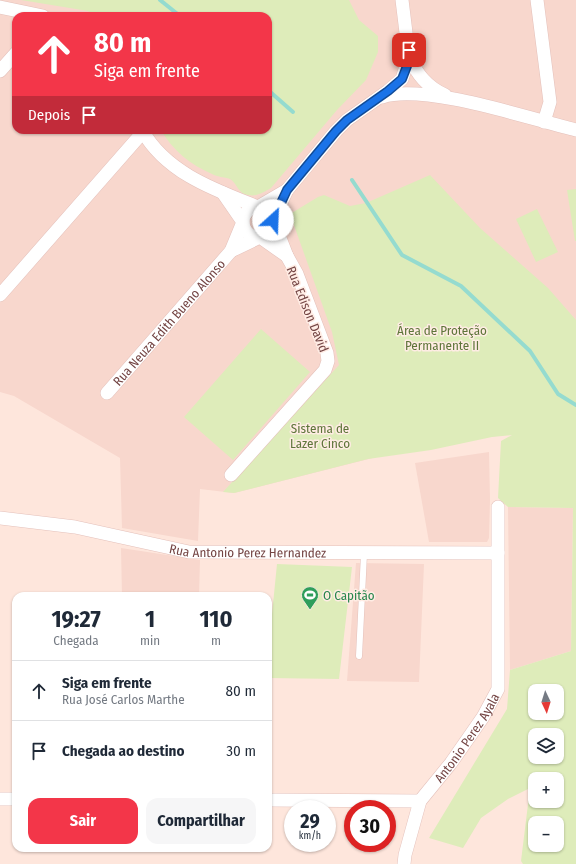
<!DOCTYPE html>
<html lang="pt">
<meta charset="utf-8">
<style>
:root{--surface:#fff;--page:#f6f6f7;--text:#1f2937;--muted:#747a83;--line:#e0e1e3;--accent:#f33649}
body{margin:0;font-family:"Fira Sans Condensed",sans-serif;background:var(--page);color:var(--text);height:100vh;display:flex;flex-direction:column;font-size:15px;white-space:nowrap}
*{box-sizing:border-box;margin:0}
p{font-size:13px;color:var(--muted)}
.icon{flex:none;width:22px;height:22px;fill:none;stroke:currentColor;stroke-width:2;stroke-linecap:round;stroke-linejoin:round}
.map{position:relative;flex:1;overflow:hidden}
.panel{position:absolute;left:12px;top:592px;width:260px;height:260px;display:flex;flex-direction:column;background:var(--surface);border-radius:12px;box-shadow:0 1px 3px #0004}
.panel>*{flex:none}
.banner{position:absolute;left:12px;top:12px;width:260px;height:122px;border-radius:12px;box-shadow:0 1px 3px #0004;background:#f33649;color:#fff;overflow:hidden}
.needle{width:26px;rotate:176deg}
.controls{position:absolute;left:528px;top:684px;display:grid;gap:8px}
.controls a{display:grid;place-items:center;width:36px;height:36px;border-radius:8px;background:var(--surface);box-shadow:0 1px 3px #0004;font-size:20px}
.speed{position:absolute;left:284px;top:800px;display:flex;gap:8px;font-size:20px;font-weight:700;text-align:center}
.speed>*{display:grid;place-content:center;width:52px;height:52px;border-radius:50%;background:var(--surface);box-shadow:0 1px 3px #0004;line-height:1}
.speed small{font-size:10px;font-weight:400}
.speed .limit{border:6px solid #d22;background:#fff;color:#111}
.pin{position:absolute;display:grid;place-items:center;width:34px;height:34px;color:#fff;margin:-17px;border-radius:8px;box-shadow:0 2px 6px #0006}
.me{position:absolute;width:44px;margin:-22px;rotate:25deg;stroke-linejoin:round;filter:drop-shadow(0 0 3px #0008)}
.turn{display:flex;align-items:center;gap:14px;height:84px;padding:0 16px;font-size:18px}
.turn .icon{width:52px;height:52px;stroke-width:2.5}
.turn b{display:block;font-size:28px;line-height:34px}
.then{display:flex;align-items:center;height:38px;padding:0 16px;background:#0003;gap:8px;font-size:15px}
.eta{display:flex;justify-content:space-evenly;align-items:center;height:68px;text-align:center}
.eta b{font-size:24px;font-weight:700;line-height:28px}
.cta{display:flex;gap:8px;margin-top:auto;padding:8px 16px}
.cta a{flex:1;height:46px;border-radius:12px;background:var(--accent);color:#fff;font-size:16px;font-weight:700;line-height:46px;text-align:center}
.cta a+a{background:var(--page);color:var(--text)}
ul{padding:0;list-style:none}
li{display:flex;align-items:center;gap:12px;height:60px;padding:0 16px;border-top:1px solid var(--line)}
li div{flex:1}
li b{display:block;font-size:15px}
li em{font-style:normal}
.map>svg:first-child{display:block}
.residential{fill:#f8d7cd;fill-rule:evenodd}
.green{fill:#deecba;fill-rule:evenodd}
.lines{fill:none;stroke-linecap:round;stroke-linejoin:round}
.stream{stroke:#95dbcf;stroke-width:4}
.service-casing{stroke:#e4c1bb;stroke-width:7}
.minor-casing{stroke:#e4c1bb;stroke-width:14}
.service{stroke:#fff;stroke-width:6}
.minor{stroke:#fff;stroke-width:13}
.route-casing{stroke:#114b97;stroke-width:10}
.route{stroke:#1a73e8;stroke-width:7}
.labels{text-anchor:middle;stroke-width:3;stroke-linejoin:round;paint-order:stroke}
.street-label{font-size:13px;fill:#744544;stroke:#ffece4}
.park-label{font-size:13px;fill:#5e7539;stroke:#ffece4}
.leisure-label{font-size:13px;fill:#27864d;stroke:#ffece4;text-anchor:start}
</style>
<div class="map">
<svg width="576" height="864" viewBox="0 0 576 864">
<rect width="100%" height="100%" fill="#fee6dc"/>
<g class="residential">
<path d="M0,0H576V450L513,434L424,445L234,493L200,489L198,541L122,528L120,458L14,396L0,392ZM16,16H268V130H16Z"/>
<polygon points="489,452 490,500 489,538 487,542 429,542 415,463"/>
<polygon points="508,507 573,508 571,651 510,670"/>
<polygon points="121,548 200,560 199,596 122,596"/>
<polygon points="356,563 424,564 419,682 347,681"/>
</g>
<g class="green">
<path d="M21,0H349L359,20L378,36V52L366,80L337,110L271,188C264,192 257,197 248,195C238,194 237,183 230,179C224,177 217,177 212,174C191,165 172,150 161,130H268V16H96L88,11Z"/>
<path d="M430,175L480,228L548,288L576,320V864H523L521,861L530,788L508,799L481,818L463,848L429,838L507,709L510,670L571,651L573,508L508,507L498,498L501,441L512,435L492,437L431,450L368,459L234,493L223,492L339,365L332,332L290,214L318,197L324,195L350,206L366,203ZM535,691H557V713H535ZM535,735H557V757H535ZM535,779H557V801H535ZM535,823H557V845H535Z"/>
<polygon points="576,189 576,241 575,241 567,190"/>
<polygon points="537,209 558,252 536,262 516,219"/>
<polygon points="261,329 310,372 233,460 184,417"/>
<polygon points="277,564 352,567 339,679 268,678 268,654"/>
</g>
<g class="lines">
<g class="stream">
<polyline points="160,0 180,16"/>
<polyline points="268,90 293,112"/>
<polyline points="352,180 402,255 461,286 530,351 558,394 576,405"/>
</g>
<g class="service-casing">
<polyline id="service" points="359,656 364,554"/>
</g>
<g class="minor-casing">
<g id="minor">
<polyline points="537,0 550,102 544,122"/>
<polyline points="0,7 43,16"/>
<path d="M409,57C417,74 427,87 445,95"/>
<polyline points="0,71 16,53"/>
<path d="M382,97C425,83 530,119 576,130"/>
<path d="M142,130C166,173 215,190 258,207L287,190"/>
<circle cx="258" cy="222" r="15"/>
<polyline points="231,251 260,237 287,256"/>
<polyline points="0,295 143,132"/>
<path id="s1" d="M107,393L231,251L243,222L223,193"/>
<polyline points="231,475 325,370 328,361 327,353 297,274 287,256 273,220 287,190 336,131 347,120 388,91 402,79 409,57 402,0"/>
<path id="s2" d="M0,518L75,527L189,552L498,553"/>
<polyline points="0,799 16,799"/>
<polyline points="268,800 420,801"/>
<path id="s3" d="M404,864L405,855L420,801L451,763L483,717L498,689V507"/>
</g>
</g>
<use href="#service" class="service"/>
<use href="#minor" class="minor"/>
</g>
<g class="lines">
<g class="route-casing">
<polyline id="route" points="273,220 287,190 336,131 347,120 388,91 402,79 407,66 409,50"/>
</g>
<use href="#route" class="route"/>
</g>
<defs>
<g id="stadium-pin" transform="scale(0.9)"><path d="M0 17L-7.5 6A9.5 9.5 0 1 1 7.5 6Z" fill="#2e9e5b" stroke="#ffece4"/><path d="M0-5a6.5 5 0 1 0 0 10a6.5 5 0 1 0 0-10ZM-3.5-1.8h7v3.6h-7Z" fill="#fff"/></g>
</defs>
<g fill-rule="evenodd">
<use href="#stadium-pin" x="310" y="595"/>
</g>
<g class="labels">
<g class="street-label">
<text transform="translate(308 309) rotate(68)" y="5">Rua Edison David</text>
<text dy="5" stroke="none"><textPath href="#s1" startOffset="94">Rua Neuza Edith Bueno Alonso</textPath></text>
<text dy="5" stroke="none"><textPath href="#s2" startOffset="251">Rua Antonio Perez Hernandez</textPath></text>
<text dy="5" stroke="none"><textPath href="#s3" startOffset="144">Antonio Perez Ayala</textPath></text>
</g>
<g class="park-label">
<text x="442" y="335">Área de Proteção<tspan x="442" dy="15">Permanente II</tspan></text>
<text x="320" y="433">Sistema de<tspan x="320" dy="15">Lazer Cinco</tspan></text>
</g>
<g class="leisure-label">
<text x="323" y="600">O Capitão</text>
</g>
</g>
</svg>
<div class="controls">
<a><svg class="needle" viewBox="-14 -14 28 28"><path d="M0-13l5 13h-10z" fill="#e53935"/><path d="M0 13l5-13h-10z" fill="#747a83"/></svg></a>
<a><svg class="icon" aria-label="layers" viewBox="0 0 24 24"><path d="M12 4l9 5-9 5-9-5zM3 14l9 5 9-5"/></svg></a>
<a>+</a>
<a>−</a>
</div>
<div class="speed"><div>29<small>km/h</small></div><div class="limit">30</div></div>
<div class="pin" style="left:409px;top:50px;background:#d93025"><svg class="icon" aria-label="arrive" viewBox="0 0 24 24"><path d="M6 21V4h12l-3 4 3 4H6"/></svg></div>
<svg class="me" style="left:273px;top:220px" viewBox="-20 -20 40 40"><circle r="19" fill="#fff"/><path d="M0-13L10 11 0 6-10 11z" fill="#1a73e8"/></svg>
<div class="banner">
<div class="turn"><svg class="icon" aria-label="ahead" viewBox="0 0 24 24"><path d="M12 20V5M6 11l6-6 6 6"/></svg><div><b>80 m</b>Siga em frente</div></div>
<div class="then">Depois<svg class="icon" aria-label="arrive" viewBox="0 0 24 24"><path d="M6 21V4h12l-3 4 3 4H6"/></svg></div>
</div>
<section class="panel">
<div class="eta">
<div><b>19:27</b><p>Chegada</p></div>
<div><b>1</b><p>min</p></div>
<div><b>110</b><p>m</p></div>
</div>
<ul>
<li><svg class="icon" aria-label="ahead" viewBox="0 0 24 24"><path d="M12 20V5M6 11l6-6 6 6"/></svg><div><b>Siga em frente</b><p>Rua José Carlos Marthe</p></div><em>80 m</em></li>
<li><svg class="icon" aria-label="arrive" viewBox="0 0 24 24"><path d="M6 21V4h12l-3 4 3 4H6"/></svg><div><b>Chegada ao destino</b></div><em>30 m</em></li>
</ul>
<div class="cta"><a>Sair</a><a>Compartilhar</a></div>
</section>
</div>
